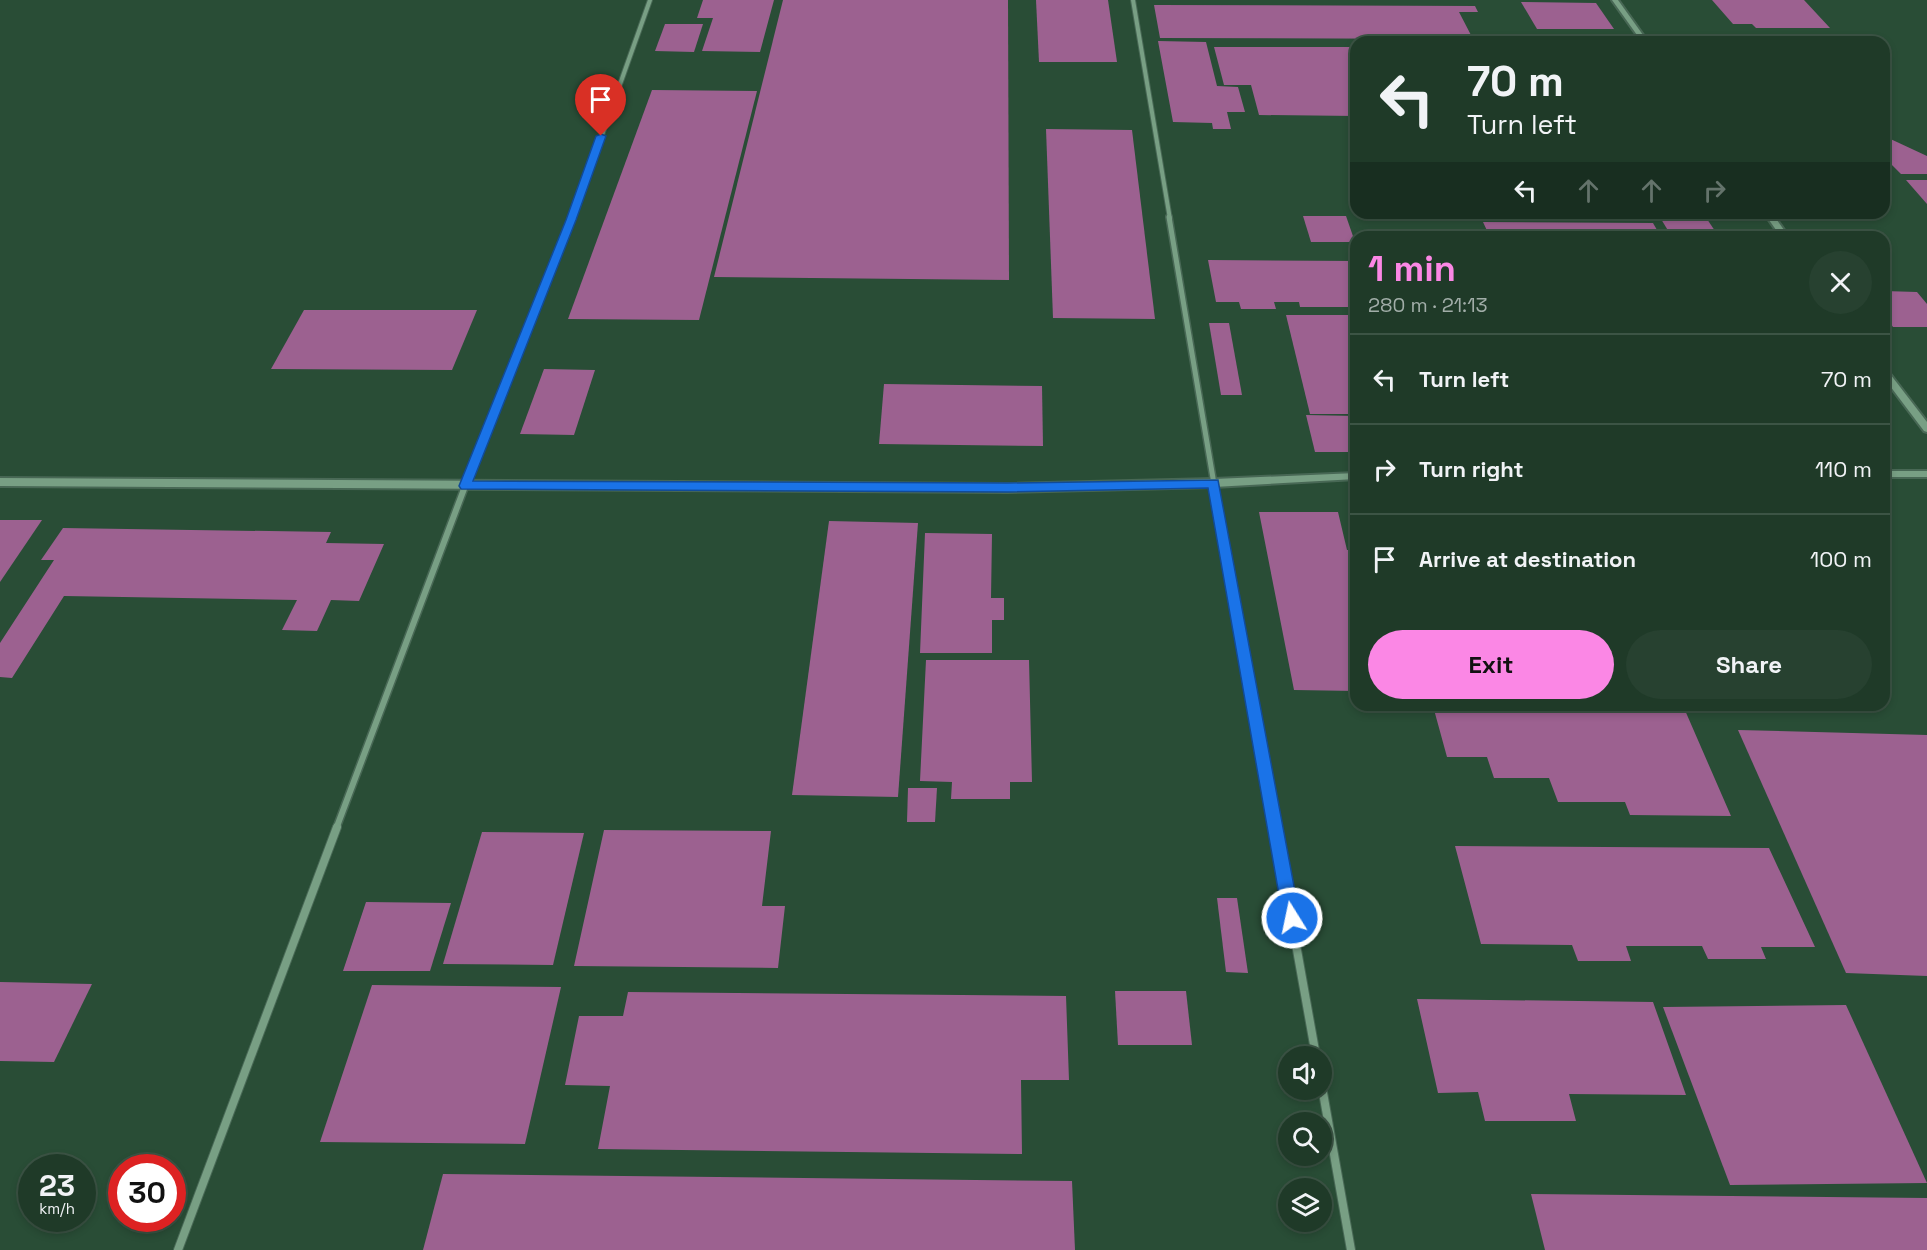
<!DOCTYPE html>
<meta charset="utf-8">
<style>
:root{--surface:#1f3a28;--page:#274130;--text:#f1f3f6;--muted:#a1ada8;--line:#3c5445;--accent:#fb87e5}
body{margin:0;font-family:"Space Grotesk",sans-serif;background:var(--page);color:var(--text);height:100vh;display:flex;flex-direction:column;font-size:22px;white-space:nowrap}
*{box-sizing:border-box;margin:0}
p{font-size:20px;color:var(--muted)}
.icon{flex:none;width:33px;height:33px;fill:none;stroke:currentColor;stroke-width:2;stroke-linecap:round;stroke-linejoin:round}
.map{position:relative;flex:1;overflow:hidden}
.sheet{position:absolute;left:1350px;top:231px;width:540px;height:480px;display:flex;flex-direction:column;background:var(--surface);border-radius:18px;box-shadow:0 3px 9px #0003,0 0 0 2px var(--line)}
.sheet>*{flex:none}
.guide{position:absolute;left:1350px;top:36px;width:540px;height:183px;border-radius:18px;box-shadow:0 3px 9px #0003,0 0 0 2px var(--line);background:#1f3a28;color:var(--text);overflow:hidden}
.buttons{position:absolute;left:1278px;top:1046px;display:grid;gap:12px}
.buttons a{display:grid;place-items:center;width:54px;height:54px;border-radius:50%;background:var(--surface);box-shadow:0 3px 9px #0003,0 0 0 2px var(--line);font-size:30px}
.speed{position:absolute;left:18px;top:1154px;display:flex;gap:12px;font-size:30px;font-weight:700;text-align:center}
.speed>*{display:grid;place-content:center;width:78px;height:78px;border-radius:50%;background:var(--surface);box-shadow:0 3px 9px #0003,0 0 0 2px var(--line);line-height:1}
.speed small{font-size:15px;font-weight:400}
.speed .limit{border:9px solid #d22;background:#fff;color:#111}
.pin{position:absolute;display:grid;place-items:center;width:51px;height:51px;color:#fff;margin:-62px -26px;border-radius:50% 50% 50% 0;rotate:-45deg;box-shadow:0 0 6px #0007}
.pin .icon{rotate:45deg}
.me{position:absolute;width:66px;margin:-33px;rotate:350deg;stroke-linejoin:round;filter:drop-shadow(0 0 4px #0008)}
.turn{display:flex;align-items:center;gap:21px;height:126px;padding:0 18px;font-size:27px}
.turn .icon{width:78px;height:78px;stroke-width:2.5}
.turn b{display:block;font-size:42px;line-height:51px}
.lanes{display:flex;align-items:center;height:57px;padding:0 18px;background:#0003;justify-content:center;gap:30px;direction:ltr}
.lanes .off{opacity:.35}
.round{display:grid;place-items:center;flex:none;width:63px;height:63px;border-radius:32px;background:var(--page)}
.overview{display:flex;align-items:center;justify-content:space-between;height:102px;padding:0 18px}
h1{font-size:36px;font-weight:800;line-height:45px;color:var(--accent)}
.action{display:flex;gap:12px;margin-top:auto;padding:12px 18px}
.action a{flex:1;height:69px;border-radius:36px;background:var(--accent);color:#111;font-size:24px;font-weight:800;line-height:69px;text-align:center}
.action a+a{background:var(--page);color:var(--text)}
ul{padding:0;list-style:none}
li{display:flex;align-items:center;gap:18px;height:90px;padding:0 18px;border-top:2px solid var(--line)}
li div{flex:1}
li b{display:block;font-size:22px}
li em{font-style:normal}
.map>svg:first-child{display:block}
.building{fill:#9c6190}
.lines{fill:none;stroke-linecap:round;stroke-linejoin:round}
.minor-far3-casing{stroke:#486855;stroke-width:6}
.minor-far2-casing{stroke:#486855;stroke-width:8}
.minor-far1-casing{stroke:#486855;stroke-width:9}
.minor-casing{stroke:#486855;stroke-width:10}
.tertiary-casing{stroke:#486855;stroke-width:4}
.minor-far3{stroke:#789f84;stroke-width:4}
.minor-far2{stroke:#789f84;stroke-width:5}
.minor-far1{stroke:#789f84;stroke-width:6}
.minor{stroke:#789f84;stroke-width:8}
.tertiary{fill:#789f84;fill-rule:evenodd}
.route{fill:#1a73e8;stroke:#114b97;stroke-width:1.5}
</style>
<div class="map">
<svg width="1927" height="1250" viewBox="0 0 1927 1250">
<rect width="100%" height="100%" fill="#294d36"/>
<g class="building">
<polygon points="703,0 774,0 760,52 702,51 713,18 697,18"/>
<polygon points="783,0 1008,0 1009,280 714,277"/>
<polygon points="1036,0 1108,0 1117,62 1039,62"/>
<polygon points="1712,0 1804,0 1830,28 1756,28 1752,24 1733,24"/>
<polygon points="1521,2 1596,3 1614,29 1537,29"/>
<polygon points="1154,5 1475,6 1478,12 1459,12 1473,39 1160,38"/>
<polygon points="665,24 703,24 694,52 655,51"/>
<polygon points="1158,41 1206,42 1217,86 1238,87 1245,112 1227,112 1231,129 1213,129 1212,123 1173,122"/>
<polygon points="1214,47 1356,47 1356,116 1259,115 1251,85 1224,85"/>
<polygon points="652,90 757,91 699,320 568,319"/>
<polygon points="1046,129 1132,130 1155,319 1053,318"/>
<polygon points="1884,136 1927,156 1927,174 1901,174 1889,162 1884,162"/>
<polygon points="1906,180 1927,180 1927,204"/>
<polygon points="1303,216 1346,216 1355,242 1311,242"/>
<polygon points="1661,219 1707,219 1719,237 1672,237"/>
<polygon points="1483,222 1653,223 1661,237 1490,237"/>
<polygon points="1208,260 1356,261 1356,307 1300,307 1299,302 1274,302 1276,309 1241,309 1239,302 1216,302"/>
<polygon points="1884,291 1917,292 1927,304 1927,327 1893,327 1884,314"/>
<polygon points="304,310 477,310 452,370 271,369"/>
<polygon points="1286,315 1356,315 1356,414 1310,414"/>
<polygon points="1209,323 1229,323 1242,395 1221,395"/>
<polygon points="544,369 595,370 574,435 520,434"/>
<polygon points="884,384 1042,386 1043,446 879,444"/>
<polygon points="1306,415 1356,416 1356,452 1315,452"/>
<polygon points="1259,512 1338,512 1347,550 1356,550 1356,691 1294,690"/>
<polygon points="0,520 42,520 0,582"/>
<polygon points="829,521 918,523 898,797 792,795"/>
<polygon points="63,528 331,532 326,543 384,544 359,601 331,600 317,631 282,630 297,600 64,596 12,678 0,677 0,643 54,560 41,560"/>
<polygon points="925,533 992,534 991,598 1004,598 1004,620 992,620 992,653 920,653"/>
<polygon points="926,660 1029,660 1032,782 1010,782 1010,799 951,799 952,782 920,781"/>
<polygon points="1433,706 1684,708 1731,816 1630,815 1625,802 1558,802 1549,778 1494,778 1487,757 1447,757"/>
<polygon points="1738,730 1927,735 1927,976 1846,973"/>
<polygon points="908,788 937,788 935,822 907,822"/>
<polygon points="604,830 771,831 762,906 785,906 778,968 574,966"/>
<polygon points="482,832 584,833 553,965 443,964"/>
<polygon points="1455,846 1769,848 1815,947 1761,947 1766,959 1708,959 1702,946 1626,946 1631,961 1578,961 1572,945 1481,944"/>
<polygon points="1217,898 1237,898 1248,973 1226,972"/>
<polygon points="366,902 451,903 430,971 343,971"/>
<polygon points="0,982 92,984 54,1062 0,1061"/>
<polygon points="372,985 561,987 525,1144 320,1142"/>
<polygon points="1115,991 1186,991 1192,1045 1118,1045"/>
<polygon points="628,992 1066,996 1069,1080 1021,1080 1022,1154 598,1149 610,1086 565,1085 579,1016 623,1016"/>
<polygon points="1417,999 1653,1002 1686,1095 1569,1094 1576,1121 1485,1121 1478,1092 1438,1093"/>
<polygon points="1846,1005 1927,1183 1730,1185 1663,1007"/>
<polygon points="443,1174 1072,1181 1075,1250 423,1250"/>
<polygon points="1531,1194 1927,1198 1927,1250 1545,1250"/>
</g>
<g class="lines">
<g class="minor-far3-casing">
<g id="minor-far3">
<polyline points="1133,0 1170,219"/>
<polyline points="572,219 650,0"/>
</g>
</g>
<g class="minor-far2-casing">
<g id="minor-far2">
<polyline points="1169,217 1215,490"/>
<polyline points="463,490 572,217"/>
</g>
</g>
<g class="minor-far1-casing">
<g id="minor-far1">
<polyline points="1215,489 1276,829"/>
<polyline points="336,829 464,489"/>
</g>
</g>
<g class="minor-casing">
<g id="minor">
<polyline points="1275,827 1316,1056"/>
<polyline points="1322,1087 1351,1250"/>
<polyline points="178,1250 337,827"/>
</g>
</g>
<g class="tertiary-casing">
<g id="tertiary">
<polygon points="1612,0 1618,0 1648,42 1642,42"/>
<polygon points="1764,213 1772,213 1789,237 1781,237"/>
<polygon points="1884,369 1887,370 1927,422 1927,432 1924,431 1884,378"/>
<rect x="1884" y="471" width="43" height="6"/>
<polygon points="1356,473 1356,479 1214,487 1008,492 0,486 0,478 1008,484 1214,479"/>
</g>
</g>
<use href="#minor-far3" class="minor-far3"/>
<use href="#minor-far2" class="minor-far2"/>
<use href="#minor-far1" class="minor-far1"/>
<use href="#minor" class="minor"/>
<use href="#tertiary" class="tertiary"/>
</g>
<polygon class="route" points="601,134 606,136 576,220 473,481 1008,483 1218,480 1300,918 1297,924 1292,926 1286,924 1283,918 1208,488 1008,492 461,489 459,486 566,220 596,136"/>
</svg>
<div class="buttons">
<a><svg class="icon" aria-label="sound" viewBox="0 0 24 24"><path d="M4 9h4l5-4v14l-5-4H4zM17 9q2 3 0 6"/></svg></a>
<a><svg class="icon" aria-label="search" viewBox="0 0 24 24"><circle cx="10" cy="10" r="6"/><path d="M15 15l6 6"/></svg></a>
<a><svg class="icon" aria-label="layers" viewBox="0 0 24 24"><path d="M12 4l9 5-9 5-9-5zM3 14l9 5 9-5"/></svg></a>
</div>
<div class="speed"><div>23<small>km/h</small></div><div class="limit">30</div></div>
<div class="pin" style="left:601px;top:136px;background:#d93025"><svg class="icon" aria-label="arrive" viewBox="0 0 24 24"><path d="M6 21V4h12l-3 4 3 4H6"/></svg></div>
<svg class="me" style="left:1292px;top:918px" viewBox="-20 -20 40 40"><circle r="17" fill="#1a73e8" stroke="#fff" stroke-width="3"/><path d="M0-11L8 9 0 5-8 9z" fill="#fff"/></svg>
<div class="guide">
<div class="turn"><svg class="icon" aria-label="left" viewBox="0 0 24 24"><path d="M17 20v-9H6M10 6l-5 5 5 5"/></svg><div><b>70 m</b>Turn left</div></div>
<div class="lanes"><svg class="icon" aria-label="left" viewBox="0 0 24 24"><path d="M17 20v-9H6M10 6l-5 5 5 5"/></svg><svg class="icon off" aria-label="ahead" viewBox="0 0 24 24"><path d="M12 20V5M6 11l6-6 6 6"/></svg><svg class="icon off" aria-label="ahead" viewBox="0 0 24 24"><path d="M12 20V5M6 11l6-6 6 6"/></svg><svg class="icon off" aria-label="right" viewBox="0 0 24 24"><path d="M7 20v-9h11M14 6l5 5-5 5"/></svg></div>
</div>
<section class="sheet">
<div class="overview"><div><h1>1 min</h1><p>280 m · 21:13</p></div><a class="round"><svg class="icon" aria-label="close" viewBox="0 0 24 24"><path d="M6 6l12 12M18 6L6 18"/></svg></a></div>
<ul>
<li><svg class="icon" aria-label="left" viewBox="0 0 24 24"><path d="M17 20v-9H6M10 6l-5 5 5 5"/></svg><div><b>Turn left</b></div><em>70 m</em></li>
<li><svg class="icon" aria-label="right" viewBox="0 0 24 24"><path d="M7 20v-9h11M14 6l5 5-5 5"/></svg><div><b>Turn right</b></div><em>110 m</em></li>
<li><svg class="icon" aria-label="arrive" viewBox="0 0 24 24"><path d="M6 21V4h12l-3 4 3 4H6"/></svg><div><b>Arrive at destination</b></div><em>100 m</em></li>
</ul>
<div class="action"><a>Exit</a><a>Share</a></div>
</section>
</div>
